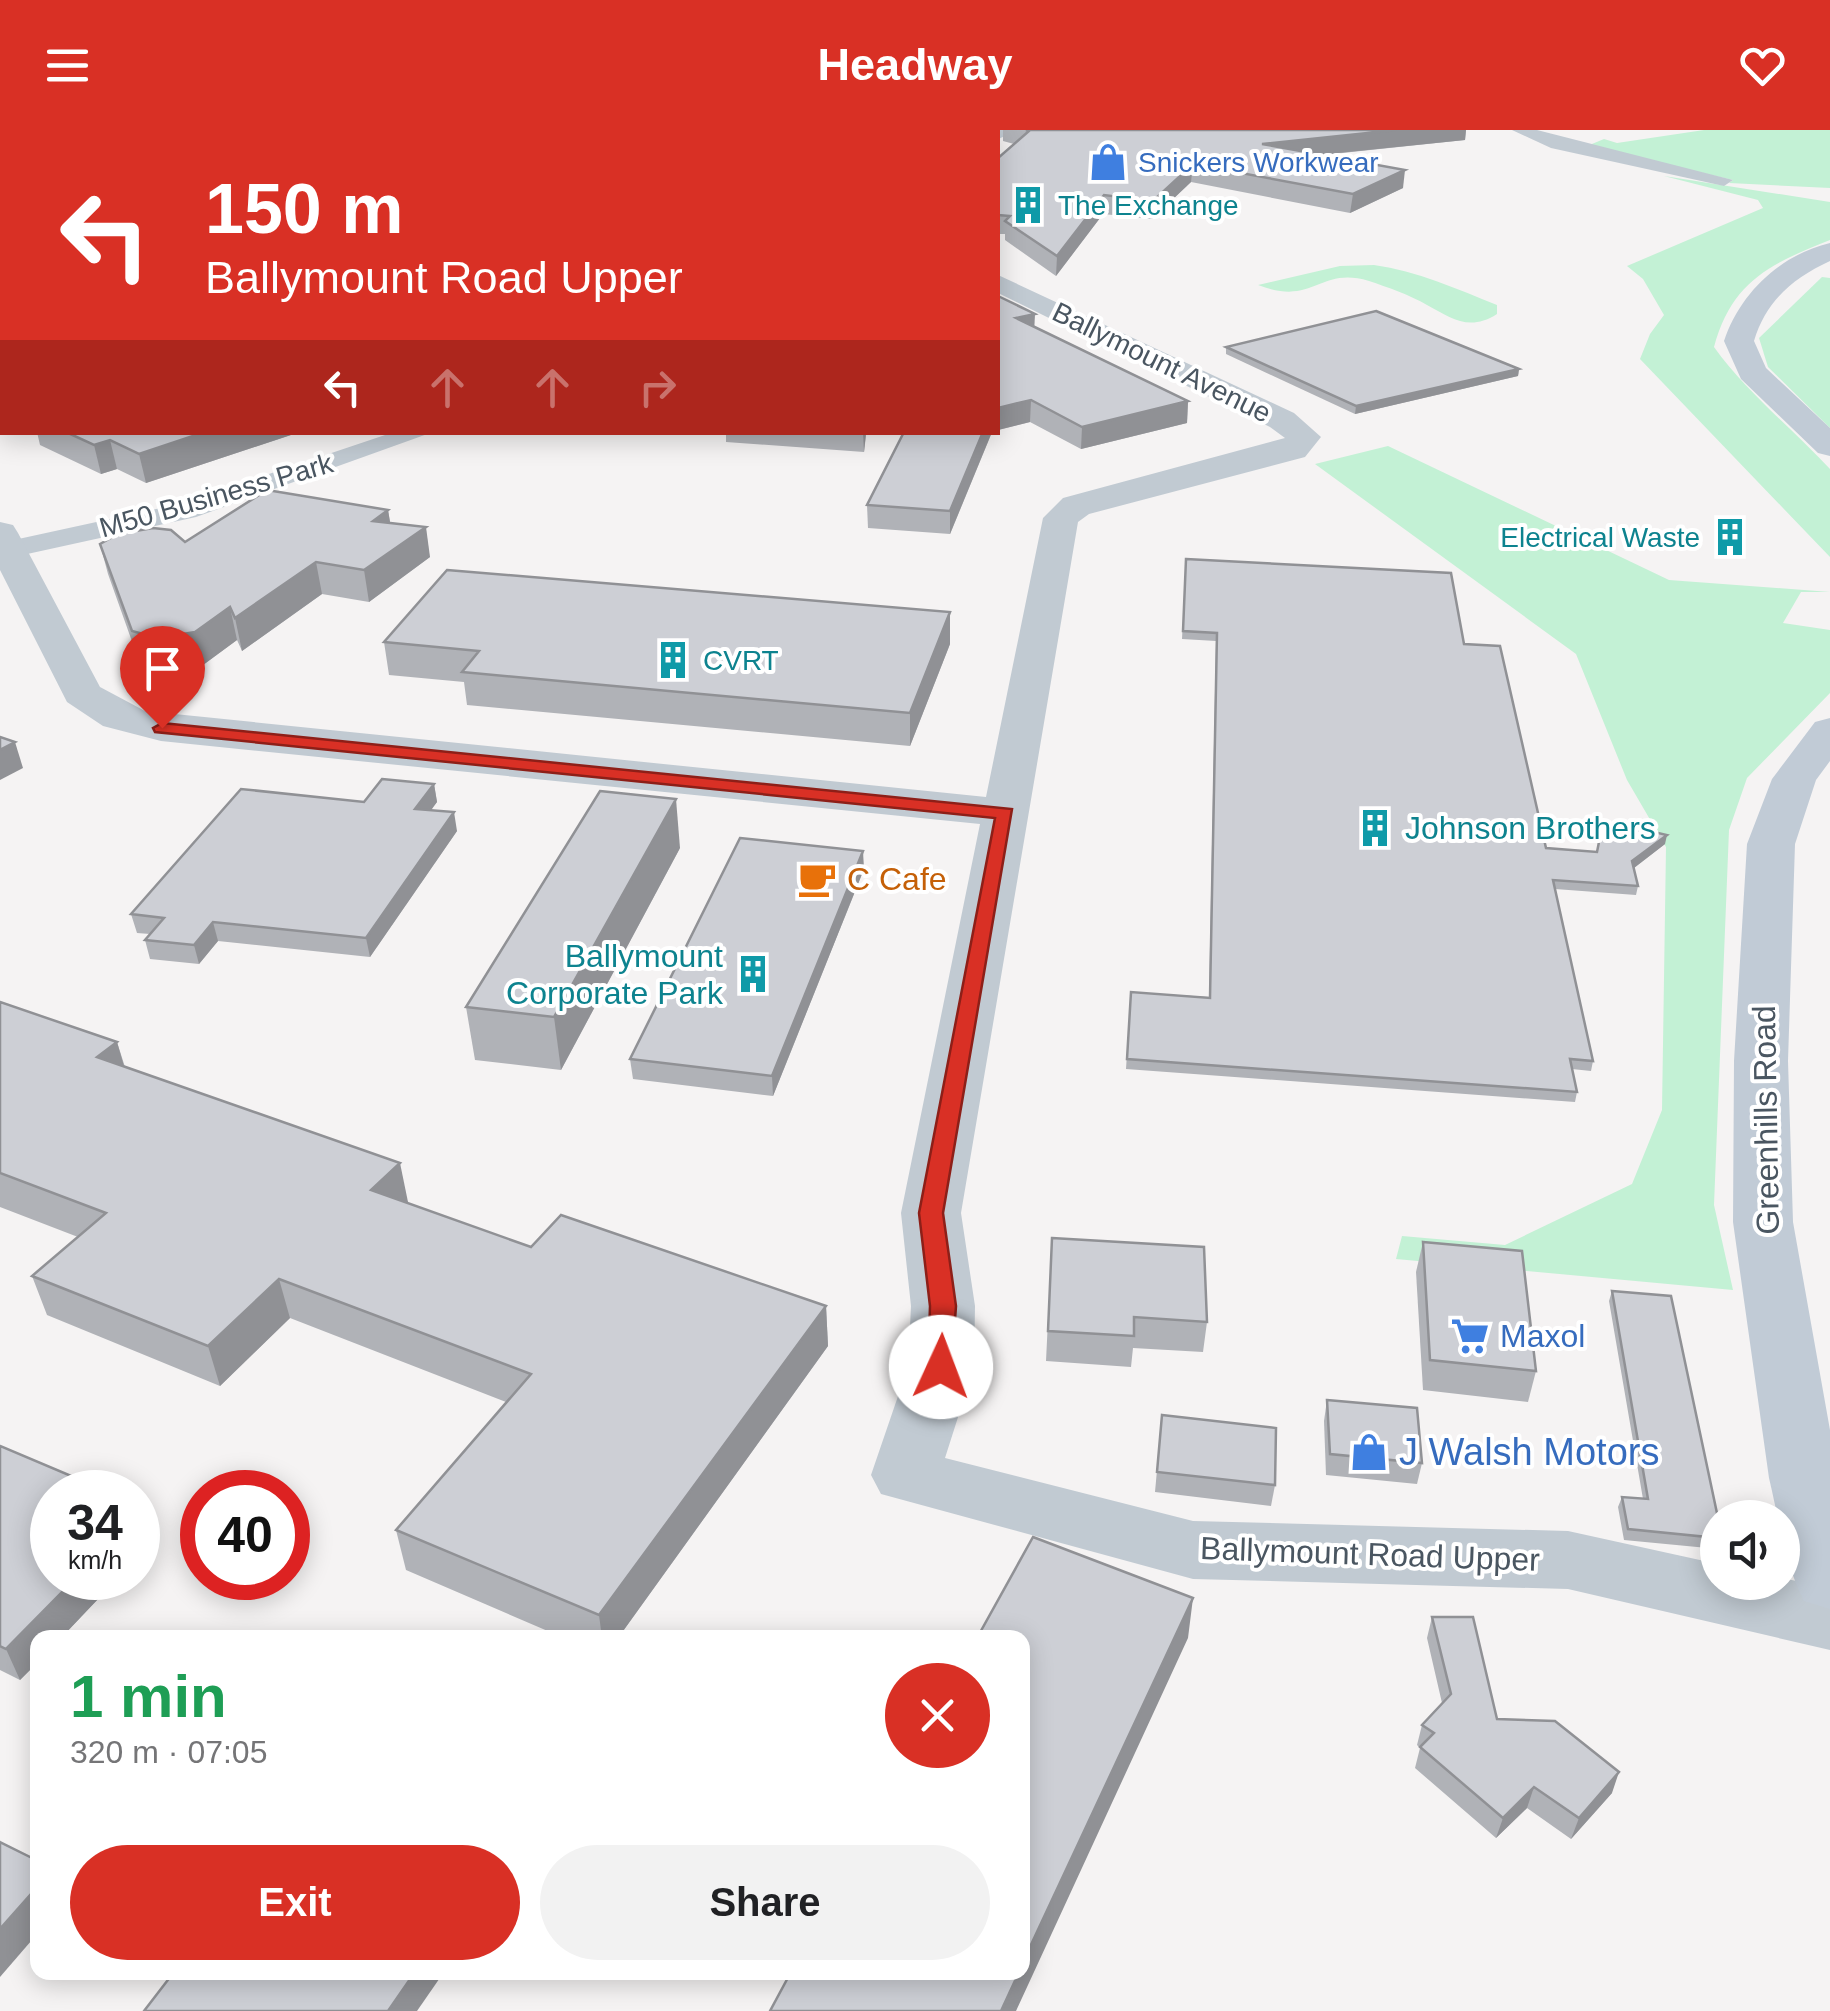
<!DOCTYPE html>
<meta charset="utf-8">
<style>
:root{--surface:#fff;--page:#f2f2f2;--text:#202124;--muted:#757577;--accent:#d93025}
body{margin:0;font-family:Arial,sans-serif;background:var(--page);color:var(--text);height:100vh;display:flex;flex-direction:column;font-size:38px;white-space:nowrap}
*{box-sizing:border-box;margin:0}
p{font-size:32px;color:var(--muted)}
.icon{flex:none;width:55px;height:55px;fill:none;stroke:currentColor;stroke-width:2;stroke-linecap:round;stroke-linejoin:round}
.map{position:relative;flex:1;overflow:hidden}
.sheet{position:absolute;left:30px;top:1500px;width:1000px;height:350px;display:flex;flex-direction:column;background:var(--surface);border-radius:20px;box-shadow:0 5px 25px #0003}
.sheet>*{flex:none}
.hud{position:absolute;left:0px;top:0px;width:1000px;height:305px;box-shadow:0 5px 25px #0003;background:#d93025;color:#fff;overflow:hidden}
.controls{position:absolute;left:1700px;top:1370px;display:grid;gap:20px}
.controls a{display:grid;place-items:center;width:100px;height:100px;border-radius:50%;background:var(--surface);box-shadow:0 5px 25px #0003;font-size:50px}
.speed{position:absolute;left:30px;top:1340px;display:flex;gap:20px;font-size:50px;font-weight:700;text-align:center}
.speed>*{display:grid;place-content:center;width:130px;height:130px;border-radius:50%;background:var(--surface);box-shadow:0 5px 25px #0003;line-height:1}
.speed small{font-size:25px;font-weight:400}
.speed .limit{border:15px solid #d22;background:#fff;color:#111}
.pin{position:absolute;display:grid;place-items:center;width:85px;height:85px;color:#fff;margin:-102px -42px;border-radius:50% 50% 50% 0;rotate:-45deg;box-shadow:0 0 10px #0007}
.pin .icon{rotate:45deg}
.me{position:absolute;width:110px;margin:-55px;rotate:2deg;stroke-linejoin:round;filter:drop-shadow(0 0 8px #0008)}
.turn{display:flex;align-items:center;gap:35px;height:210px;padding:0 40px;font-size:45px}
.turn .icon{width:130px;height:130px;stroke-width:2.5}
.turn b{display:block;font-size:70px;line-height:85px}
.lanes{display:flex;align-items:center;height:95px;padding:0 40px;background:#0003;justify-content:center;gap:50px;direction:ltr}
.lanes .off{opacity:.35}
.round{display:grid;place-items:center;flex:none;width:105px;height:105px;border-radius:52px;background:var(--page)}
.summary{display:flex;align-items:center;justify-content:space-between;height:170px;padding:0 40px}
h1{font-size:60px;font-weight:700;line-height:75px;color:#1e9e55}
.cta{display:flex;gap:20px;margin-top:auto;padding:20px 40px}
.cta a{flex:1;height:115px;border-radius:60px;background:var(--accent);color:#fff;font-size:40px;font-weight:700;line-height:115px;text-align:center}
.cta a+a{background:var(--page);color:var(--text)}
header{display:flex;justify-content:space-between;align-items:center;height:130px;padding:0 40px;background:var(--accent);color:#fff;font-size:45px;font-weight:700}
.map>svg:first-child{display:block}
.green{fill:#c3f1d5}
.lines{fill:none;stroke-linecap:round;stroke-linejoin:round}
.minor{fill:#c1cad2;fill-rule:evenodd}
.tertiary{fill:#c1cad2;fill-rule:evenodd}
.secondary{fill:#c1cbd6;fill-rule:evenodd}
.wall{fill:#b0b2b7}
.shaded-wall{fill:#909195}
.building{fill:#cdcfd5;stroke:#909195;stroke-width:2.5}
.route{fill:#d93025;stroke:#8d1f18;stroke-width:2.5}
.labels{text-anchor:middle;stroke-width:8;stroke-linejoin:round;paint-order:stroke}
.far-shop-label{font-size:28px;fill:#366cbe;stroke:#fff;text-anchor:start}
.far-culture-label{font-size:28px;fill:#0d838f;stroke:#fff;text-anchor:start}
.far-street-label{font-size:28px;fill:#4a5661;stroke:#fff}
.culture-label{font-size:32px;fill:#0d838f;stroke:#fff;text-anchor:start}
.food-label{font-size:32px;fill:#c56008;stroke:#fff;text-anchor:start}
.street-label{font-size:32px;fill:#4a5661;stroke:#fff}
.shop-label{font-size:32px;fill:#366cbe;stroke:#fff;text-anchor:start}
.near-shop-label{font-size:38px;fill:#366cbe;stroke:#fff;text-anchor:start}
</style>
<header><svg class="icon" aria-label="menu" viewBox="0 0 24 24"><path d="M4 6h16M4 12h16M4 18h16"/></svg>Headway<svg class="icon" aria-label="heart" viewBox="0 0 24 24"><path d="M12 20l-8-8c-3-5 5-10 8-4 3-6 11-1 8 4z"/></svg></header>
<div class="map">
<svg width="1830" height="1881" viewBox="0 0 1830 1881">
<rect width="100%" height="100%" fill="#f5f3f3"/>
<g class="green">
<polygon points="1704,0 1830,0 1830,58 1729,53 1733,50 1587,16 1604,9 1617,13"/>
<path d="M1664,46L1830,72V110C1770,134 1732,151 1714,217C1747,263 1791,297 1830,339V427L1640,229L1650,204L1664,185L1643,149L1627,136L1763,78L1758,70Z"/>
<path d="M1374,135C1417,141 1457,159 1497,175V184C1469,202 1451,188 1427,175C1410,165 1387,157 1369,151C1318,136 1315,177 1258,155L1340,136Z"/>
<polygon points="1822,147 1830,148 1830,298 1768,237 1759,208"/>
<polygon points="1388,316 1669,450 1830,462 1801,462 1783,493 1830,500 1830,563 1747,648 1729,700 1714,1075 1733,1160 1396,1129 1402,1106 1505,1115 1632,1054 1662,980 1666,717 1627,650 1576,524 1315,334"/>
</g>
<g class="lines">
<g class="minor">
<polygon points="993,0 1020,0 998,9"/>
<polygon points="1512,0 1537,0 1733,50 1724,56 1551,18"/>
<polygon points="394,302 433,302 196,387 9,428 0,425 0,413 179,374"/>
</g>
<g class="tertiary">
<polygon points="665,0 691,0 692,2 666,2"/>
<polygon points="998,145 1294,283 1321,307 1305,327 1089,384 1078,392 961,1083 975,1176 974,1237 945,1328 1193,1391 1568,1401 1718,1434 1718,1452 1782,1452 1782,1448 1830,1458 1830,1520 1568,1459 1193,1449 881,1364 871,1345 908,1237 911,1176 901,1083 980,694 161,611 103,596 67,572 0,440 0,392 13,395 18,403 100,557 145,581 986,667 1043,388 1063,368 1285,308 1270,297 998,163"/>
</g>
<g class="secondary">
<path d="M1830,113V131C1793,148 1766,171 1754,211L1766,238L1830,298V326L1818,323L1741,249L1724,211C1740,163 1780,125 1830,113Z"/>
<path d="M1830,588V631L1816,650L1795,714L1788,931L1793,1092L1830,1300V1479L1804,1471C1784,1432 1779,1389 1769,1348L1733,1092L1734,931L1747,714L1772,649L1815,592Z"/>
</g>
</g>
<g class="wall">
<polygon points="762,0 920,0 905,2 768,2"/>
<polygon points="965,0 993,0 993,2 973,2"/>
<polygon points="1003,0 1466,0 1465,10 1323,25 1403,58 1350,83 1191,52 1152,89 1103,84 1056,146 1005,110 1005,104 998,104 998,28 1014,14 1003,11"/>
<polygon points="998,166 1034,197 1188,271 1187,293 1081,319 1030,292 998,300"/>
<polygon points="1226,217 1519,239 1518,246 1355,284 1226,224"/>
<polygon points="37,302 296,302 297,303 146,353 117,339 101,344 40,315"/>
<polygon points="726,302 866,302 866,306 864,322 726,312"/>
<polygon points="992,302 950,404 868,398 867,375"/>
<polygon points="388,380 390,392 430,427 369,472 322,464 242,521 237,510 203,535 166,540 140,534 108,444 100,414 185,412"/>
<polygon points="1186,429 1464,514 1546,718 1597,722 1665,714 1634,738 1638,756 1636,765 1555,759 1593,931 1591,941 1572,939 1577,962 1575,972 1126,939 1131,862 1209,867 1216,511 1182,509"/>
<polygon points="950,482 950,514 910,616 467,575 464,552 389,545 384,512"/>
<polygon points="434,654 437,672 430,680 457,701 370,827 218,811 199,834 150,829 145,810 150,804 137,803 131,784 364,672"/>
<polygon points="680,718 561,940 475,930 466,877"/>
<polygon points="864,739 773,966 633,949 630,929"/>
<polygon points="0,872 117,912 125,937 408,1072 407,1073 531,1117 826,1176 828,1216 618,1508 564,1508 406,1440 396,1400 506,1272 290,1188 220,1256 47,1185 32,1146 78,1107 0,1077"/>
<polygon points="1052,1108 1207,1192 1203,1222 1133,1218 1131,1237 1046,1231"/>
<polygon points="1423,1112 1536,1241 1528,1272 1423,1260 1416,1142"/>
<polygon points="1612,1161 1718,1388 1718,1419 1624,1410 1618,1377 1622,1367 1643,1369 1609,1171"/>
<polygon points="1327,1270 1422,1333 1417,1354 1326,1345 1324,1291"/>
<polygon points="1162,1285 1275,1355 1271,1376 1155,1362"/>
<polygon points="0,1316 52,1448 118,1448 61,1508 38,1508 38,1532 20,1550 0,1540"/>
<polygon points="1432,1487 1497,1589 1612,1663 1571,1709 1527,1678 1496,1708 1415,1638 1420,1618 1417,1615 1422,1595 1442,1573 1427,1508"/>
</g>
<g class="shaded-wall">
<polygon points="815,0 920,0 905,2 806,2"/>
<polygon points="1396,0 1466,0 1465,10 1260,31 1262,14"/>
<polygon points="1193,34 1191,52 1152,89 1153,71"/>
<polygon points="1405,40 1403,58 1350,83 1353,64"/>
<polygon points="1104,65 1103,84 1056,146 1057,126"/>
<polygon points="1035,184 1034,204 1016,188"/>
<polygon points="2,189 2,211 0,212 0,190"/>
<polygon points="1519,239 1518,246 1355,284 1356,276"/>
<polygon points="1031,270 1030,292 998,300 998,278"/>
<polygon points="1188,271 1187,293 1081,319 1082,297"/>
<polygon points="205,302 296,302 297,303 146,353 139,324"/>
<polygon points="863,302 866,302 864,322"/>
<polygon points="983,302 992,302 950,404 950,381"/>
<polygon points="110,310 117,339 101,344 94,315"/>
<polygon points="388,380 393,410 373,391"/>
<polygon points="426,397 430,427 369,472 364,440"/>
<polygon points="316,432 322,464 242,521 235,488"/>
<polygon points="230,477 237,510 203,535 166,540 158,508"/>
<polygon points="950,482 950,514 910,616 910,583"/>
<polygon points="15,612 23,638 0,650 0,620"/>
<polygon points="434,654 437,672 419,697 415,679"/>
<polygon points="676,669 680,718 561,940 554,887"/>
<polygon points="454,682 457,701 370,827 366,808"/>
<polygon points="1667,705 1665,714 1630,741 1632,731"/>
<polygon points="863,721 864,739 773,966 772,946"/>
<polygon points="213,792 218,811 199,834 194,815"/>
<polygon points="117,912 128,950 97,927"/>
<polygon points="400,1033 408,1072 380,1099 371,1060"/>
<polygon points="279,1149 290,1188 220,1256 208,1216"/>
<polygon points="826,1176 828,1216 618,1508 602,1508 599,1485"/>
<polygon points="144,1378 155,1409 138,1427 138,1385"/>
<polygon points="76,1448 118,1448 61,1508 38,1508 38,1532 20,1550 6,1519"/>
<polygon points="1193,1468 1188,1508 1016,1881 1001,1881 1019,1842 1022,1842 1022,1834"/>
<polygon points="1619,1642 1612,1663 1571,1709 1579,1688"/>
<polygon points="1534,1657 1527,1678 1496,1708 1503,1688"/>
<polygon points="38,1756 38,1803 0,1847 0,1799"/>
<polygon points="415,1842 444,1842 417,1881 388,1881"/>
</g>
<g class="building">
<polygon points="1026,0 1396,0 1262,14 1405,40 1353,64 1193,34 1153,71 1104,65 1057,126 1005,91 1010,86 998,85 998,28 1029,1"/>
<polygon points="2,107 2,189 0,190 0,108"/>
<polygon points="998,166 1035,184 1016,188 1188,271 1082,297 1031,270 998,278"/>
<polygon points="1376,181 1519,239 1356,276 1226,217"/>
<polygon points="66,302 205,302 139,324 110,310 94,315"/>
<polygon points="904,302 983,302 950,381 867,375"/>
<polygon points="267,360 388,380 373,391 426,397 364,440 316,432 235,488 230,477 195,502 158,508 132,501 100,414 118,404 153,398 171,400 185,412"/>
<polygon points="1186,429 1451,443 1464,514 1500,516 1546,718 1597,722 1602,697 1628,696 1667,705 1632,731 1638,756 1553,750 1593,931 1570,929 1577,962 1127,929 1131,862 1210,868 1217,503 1183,501"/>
<polygon points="447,440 950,482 910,583 462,542 479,521 384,512"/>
<polygon points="0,607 15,612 0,620"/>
<polygon points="382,649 434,654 415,679 454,682 366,808 213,792 194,815 145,810 164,788 131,784 241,659 364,672"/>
<polygon points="600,661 676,669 554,887 466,877"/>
<polygon points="740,708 863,721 772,946 630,929"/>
<polygon points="0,872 117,912 97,927 400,1033 371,1060 531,1117 561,1085 826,1176 599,1485 396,1400 531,1244 279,1149 208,1216 32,1146 106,1083 0,1043"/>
<polygon points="1052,1108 1204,1117 1207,1192 1134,1187 1134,1206 1048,1201"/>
<polygon points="1423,1112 1522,1121 1536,1241 1430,1230"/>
<polygon points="1612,1161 1671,1166 1718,1388 1718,1408 1628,1399 1622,1367 1648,1369"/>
<polygon points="1327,1270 1417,1278 1422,1333 1330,1324"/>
<polygon points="1162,1285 1276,1298 1275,1355 1157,1342"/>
<polygon points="0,1316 109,1362 52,1362 52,1448 76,1448 6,1519 0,1516"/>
<polygon points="138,1375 144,1378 138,1385"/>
<polygon points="1033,1407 1193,1468 1022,1834 1022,1508 977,1508"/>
<polygon points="1432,1487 1473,1487 1497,1589 1555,1591 1619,1642 1579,1688 1534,1657 1503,1688 1420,1617 1434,1603 1422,1595 1451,1564"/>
<polygon points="0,1712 38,1731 38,1756 0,1799"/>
<polygon points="174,1842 415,1842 388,1881 144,1881"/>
<polygon points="791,1842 1019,1842 1001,1881 770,1881"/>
</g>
<polygon class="route" points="162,593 1012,679 943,1083 956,1176 951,1244 941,1247 928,1237 930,1176 919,1083 995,688 155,602 153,598"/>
<defs>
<g id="shop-bare" transform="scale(3)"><path d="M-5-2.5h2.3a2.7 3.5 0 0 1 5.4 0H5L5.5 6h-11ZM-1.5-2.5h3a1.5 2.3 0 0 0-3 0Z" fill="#3f7fe0" stroke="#fff" stroke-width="2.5" paint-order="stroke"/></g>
<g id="building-bare" transform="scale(3)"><path d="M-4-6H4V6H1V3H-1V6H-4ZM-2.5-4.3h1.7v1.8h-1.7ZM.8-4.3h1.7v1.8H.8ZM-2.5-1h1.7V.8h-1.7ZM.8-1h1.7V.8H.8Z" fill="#0f9aa8" stroke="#fff" stroke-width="2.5" paint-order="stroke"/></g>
<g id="cafe-bare" transform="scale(3)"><path d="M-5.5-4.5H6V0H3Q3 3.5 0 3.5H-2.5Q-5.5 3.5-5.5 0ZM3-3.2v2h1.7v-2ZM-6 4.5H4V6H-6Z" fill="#e8710a" stroke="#fff" stroke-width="2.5" paint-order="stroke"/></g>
<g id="supermarket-bare" transform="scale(3)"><path d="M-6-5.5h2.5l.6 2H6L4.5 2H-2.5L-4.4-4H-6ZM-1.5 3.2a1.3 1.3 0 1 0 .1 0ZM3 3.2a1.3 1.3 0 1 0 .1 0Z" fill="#3f7fe0" stroke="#fff" stroke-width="2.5" paint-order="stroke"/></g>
</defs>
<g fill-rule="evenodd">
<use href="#shop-bare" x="1108" y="32"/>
<use href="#building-bare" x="1028" y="75"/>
<use href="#building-bare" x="1730" y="407"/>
<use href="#building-bare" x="673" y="530"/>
<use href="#building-bare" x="1375" y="698"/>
<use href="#cafe-bare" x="817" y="749"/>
<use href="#building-bare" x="753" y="844"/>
<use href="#supermarket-bare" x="1470" y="1206"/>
<use href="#shop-bare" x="1369" y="1322"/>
</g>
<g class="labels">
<g class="far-shop-label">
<text x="1138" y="42">Snickers Workwear</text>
</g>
<g class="far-culture-label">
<text x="1058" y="85">The Exchange</text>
<text x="1700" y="417" text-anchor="end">Electrical Waste</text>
<text x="703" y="540">CVRT</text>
</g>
<g class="far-street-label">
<text transform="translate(1162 232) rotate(26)" y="10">Ballymount Avenue</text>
<text transform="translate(216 365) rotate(-16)" y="10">M50 Business Park</text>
</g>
<g class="culture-label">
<text x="1405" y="709">Johnson Brothers</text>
<text x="723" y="837" text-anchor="end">Ballymount<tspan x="723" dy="37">Corporate Park</tspan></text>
</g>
<g class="food-label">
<text x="847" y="760">C Cafe</text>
</g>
<g class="street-label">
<text transform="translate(1766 990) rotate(-91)" y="11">Greenhills Road</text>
<text transform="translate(1370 1424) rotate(2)" y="11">Ballymount Road Upper</text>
</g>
<g class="shop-label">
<text x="1500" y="1217">Maxol</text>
</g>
<g class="near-shop-label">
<text x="1399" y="1335">J Walsh Motors</text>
</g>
</g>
</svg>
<div class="controls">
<a><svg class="icon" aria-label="sound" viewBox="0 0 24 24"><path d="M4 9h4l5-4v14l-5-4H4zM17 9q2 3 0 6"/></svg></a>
</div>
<div class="speed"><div>34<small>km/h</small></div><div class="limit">40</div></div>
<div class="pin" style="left:162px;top:598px;background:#d93025"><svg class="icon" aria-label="arrive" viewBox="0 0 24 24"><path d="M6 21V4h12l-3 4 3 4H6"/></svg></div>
<svg class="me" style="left:941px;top:1237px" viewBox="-20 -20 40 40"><circle r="19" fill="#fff"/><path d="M0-13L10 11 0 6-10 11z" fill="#d93025"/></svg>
<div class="hud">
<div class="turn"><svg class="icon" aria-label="left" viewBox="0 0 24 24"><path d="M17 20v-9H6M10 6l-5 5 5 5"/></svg><div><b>150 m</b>Ballymount Road Upper</div></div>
<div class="lanes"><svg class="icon" aria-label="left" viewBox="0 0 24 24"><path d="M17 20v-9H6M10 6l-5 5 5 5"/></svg><svg class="icon off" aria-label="ahead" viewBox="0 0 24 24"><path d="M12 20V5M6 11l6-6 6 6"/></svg><svg class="icon off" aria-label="ahead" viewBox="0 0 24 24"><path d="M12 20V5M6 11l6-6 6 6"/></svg><svg class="icon off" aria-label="right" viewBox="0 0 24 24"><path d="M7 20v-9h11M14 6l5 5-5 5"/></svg></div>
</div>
<section class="sheet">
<div class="summary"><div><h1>1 min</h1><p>320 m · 07:05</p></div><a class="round" style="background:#d93025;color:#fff"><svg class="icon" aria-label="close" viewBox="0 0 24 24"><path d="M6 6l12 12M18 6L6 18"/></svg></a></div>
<div class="cta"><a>Exit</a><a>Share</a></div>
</section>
</div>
